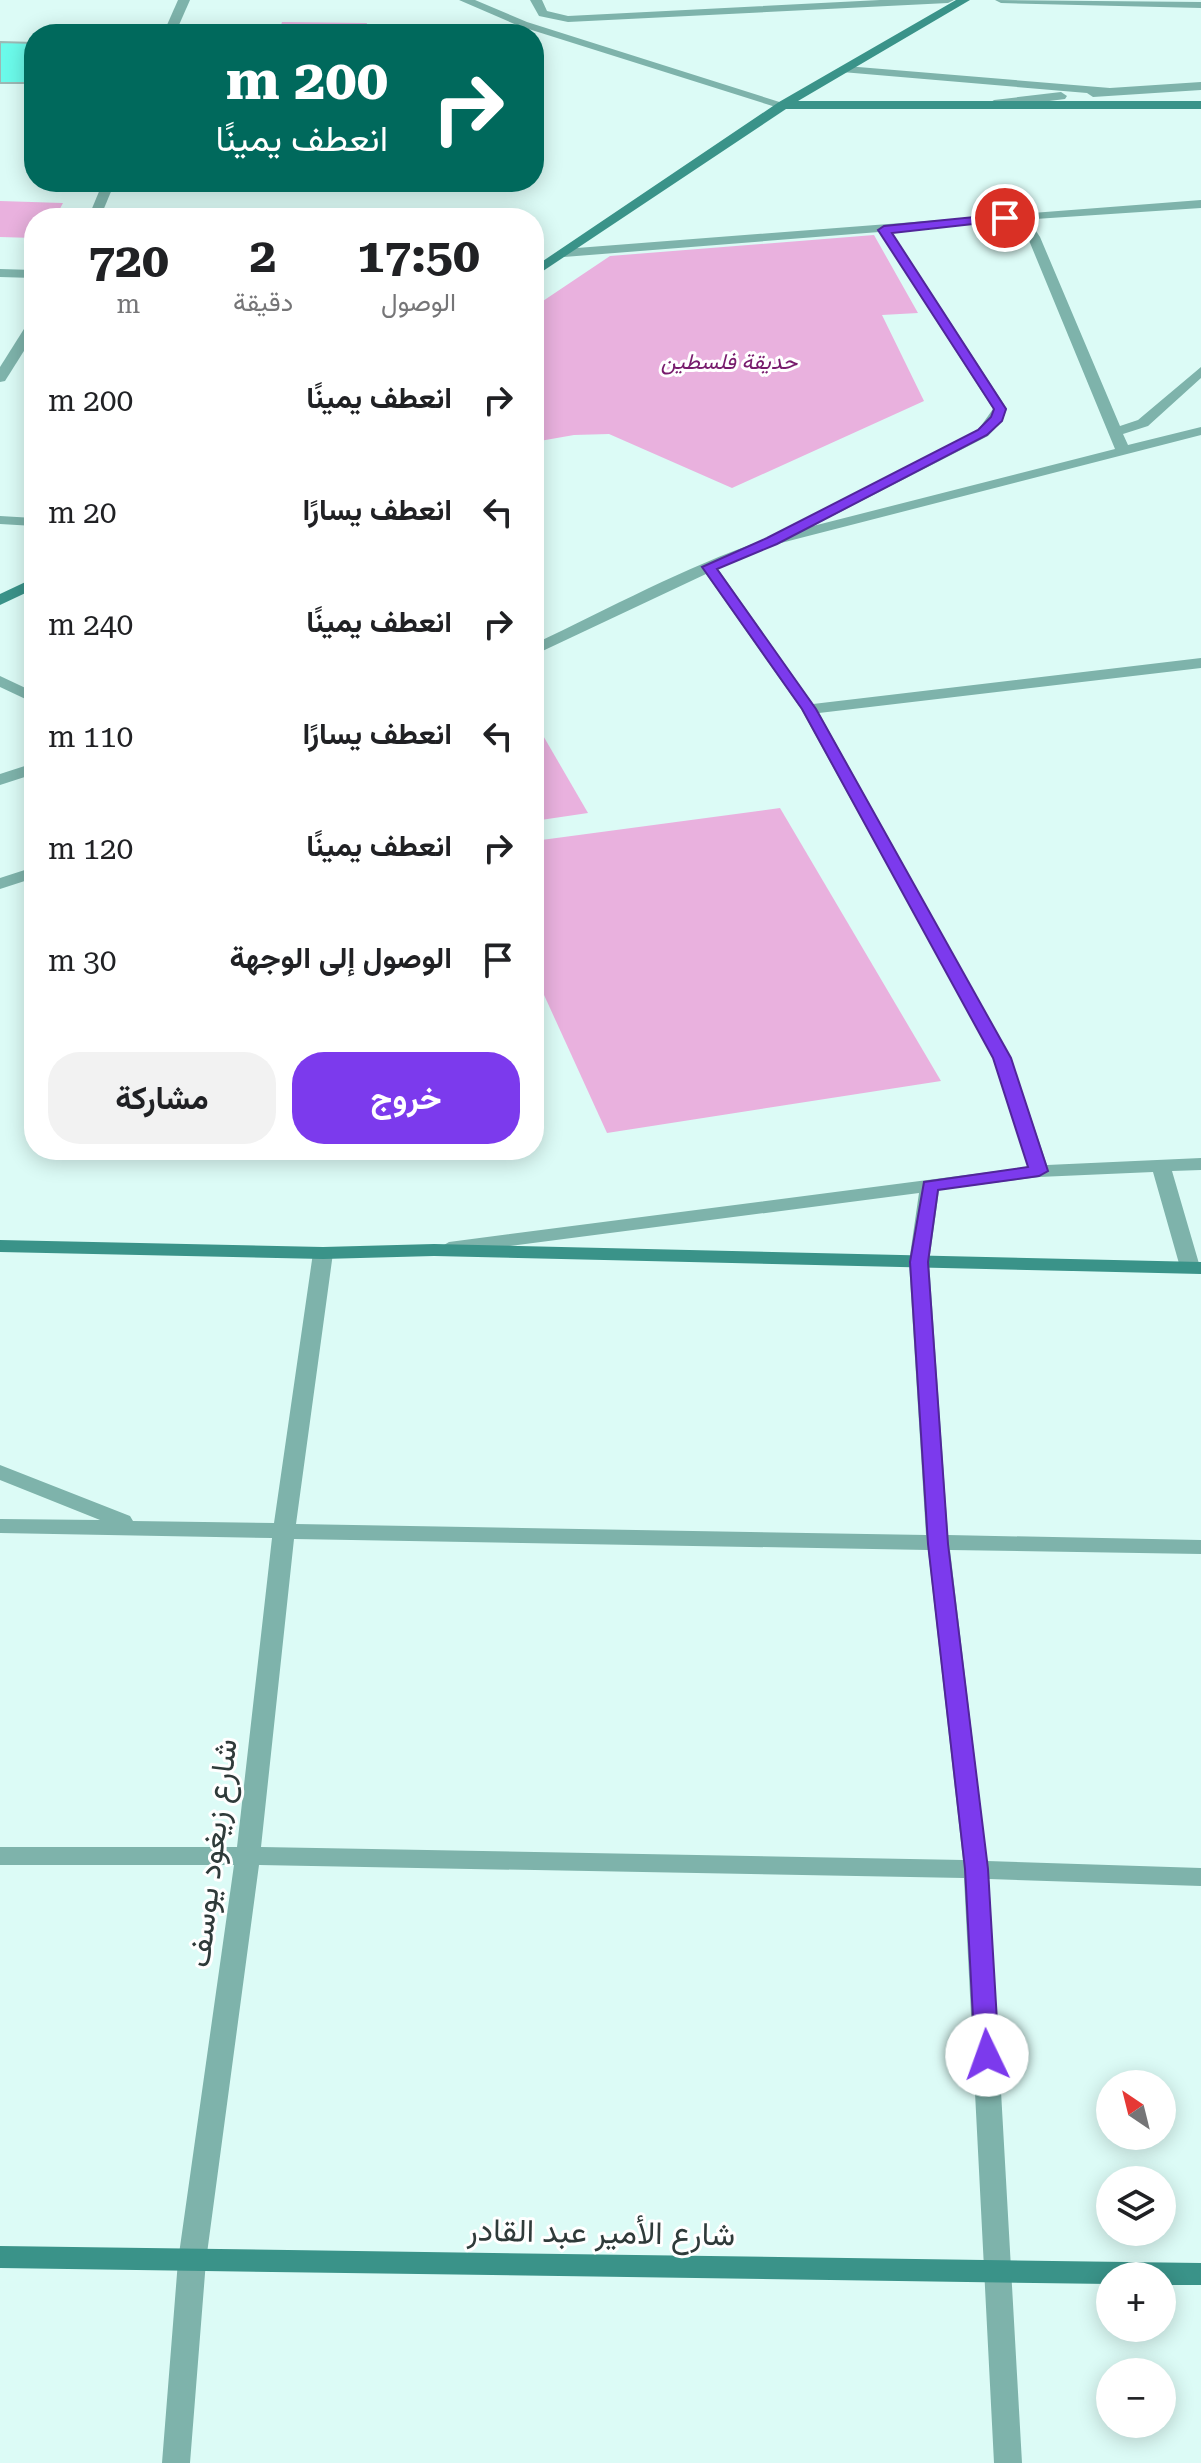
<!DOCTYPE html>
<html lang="ar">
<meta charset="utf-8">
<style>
:root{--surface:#fff;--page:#f2f2f2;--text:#202124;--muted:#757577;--accent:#7c3aed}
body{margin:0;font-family:"Roboto Serif",Vazirmatn,serif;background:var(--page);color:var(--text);direction:rtl;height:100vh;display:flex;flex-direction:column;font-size:30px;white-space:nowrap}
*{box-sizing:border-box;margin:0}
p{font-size:26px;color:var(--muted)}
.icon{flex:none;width:44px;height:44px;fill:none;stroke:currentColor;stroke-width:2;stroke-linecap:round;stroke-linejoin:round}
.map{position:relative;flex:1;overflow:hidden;direction:ltr}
.details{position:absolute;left:24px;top:208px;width:520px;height:952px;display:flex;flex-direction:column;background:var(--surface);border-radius:32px;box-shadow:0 4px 20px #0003;direction:rtl}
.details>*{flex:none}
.banner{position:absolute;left:24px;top:24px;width:520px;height:168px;border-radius:32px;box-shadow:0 4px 20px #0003;direction:rtl;background:#00695c;color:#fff;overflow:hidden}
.needle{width:52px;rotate:325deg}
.buttons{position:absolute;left:1096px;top:2070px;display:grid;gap:16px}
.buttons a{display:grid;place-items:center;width:80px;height:80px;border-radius:50%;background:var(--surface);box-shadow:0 4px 20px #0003;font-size:40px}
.pin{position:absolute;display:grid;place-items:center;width:68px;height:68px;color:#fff;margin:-34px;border:4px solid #fff;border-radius:50%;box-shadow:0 2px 8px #0007}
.me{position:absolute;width:88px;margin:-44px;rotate:357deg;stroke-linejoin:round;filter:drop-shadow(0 0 6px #0008)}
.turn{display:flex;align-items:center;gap:28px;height:168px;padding:0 24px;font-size:36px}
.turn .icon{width:104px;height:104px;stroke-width:2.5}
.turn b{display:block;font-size:56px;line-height:68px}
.eta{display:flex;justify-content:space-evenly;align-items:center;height:136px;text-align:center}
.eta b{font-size:48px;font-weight:700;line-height:56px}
.cta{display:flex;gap:16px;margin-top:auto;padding:16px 24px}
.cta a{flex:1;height:92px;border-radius:32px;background:var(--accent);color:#fff;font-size:32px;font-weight:700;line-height:92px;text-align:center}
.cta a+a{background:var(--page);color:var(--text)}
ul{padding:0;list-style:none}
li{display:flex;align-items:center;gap:24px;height:112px;padding:0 24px}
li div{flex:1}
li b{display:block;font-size:30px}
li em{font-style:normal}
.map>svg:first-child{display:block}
.green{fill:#e9b1de}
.building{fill:#6bfaea;stroke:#9bb8b4;stroke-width:2}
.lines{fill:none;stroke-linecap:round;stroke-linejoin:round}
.street{fill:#7eb3ab;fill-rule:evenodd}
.secondary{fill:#3a9389;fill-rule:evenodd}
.route{fill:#7c3aed;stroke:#51269a;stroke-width:2}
.labels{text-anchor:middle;stroke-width:6;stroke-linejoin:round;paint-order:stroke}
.far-park-label{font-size:22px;font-style:italic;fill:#781c6d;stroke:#fff}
.near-street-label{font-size:32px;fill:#2f3b3a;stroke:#fff}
</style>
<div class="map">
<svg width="1201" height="2463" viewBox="0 0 1201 2463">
<rect width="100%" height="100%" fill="#dcfbf6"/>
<g class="green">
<polygon points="282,22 367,23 364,34 278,34"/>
<polygon points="0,201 63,203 55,218 34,218 34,238 0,237"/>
<polygon points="874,235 918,313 882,315 924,401 732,488 609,434 574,435 534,442 534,307 610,256"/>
<polygon points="534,720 588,813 534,821"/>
<polygon points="780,808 941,1081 607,1133 534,973 534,841"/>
</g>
<polygon class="building" points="0,42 34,43 34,83 0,83"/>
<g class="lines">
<g class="street">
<polygon points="178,0 190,0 175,34 163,34"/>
<polygon points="459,0 475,0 527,22 789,105 779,108 519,26"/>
<polygon points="530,0 542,0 547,11 568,16 880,0 954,0 948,3 568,22 539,16"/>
<polygon points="995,0 1201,2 1201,8 1001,3"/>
<polygon points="846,66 1110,88 1201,82 1201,90 1093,97 1087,93 842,72 842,68"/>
<polygon points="1061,92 1067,96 1065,99 994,108 988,104 994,100"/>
<polygon points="103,182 115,182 100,218 88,218"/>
<path d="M1201,200V208L1020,220L1032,225L1040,237L1120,426L1138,420L1201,367V378L1148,426L1123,434L1128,445L1201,427V435L777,544L718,569L813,704L1201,658V668L819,713L1011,1058L1047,1165L1201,1158V1170L1172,1171L1200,1267L1197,1271L1190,1273L1180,1267L1153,1172L1039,1177L939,1190L929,1262L948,1535L1201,1540V1554L950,1550L987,1861L1201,1868V1886L989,1879L1022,2463H994L964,1878L259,1865L206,2261L190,2463H162L178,2261L234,1865H0V1847H237L272,1538L0,1533V1519L100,1520L0,1480V1465L130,1516L133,1521L274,1523L313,1253L323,1247L333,1253L296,1524L926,1535L909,1262L919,1193L449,1254L439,1248L449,1242L1028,1167L993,1058L801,709L706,574L534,655V644C623,602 711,552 807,527L800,523L802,520L978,430L993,409L879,232L564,257L557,253L564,249ZM1003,222L1022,231L1028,238L1115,449L813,526L988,436L1002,421L1007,409L891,231ZM294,1539L928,1550L963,1860L261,1847Z"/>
<polygon points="0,269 34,270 34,278 0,277"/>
<polygon points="34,320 34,335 5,381 0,382 0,367 29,321"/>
<polygon points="0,516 34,518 34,526 0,524"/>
<polygon points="0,676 34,692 34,703 0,687"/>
<polygon points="34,763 34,774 0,785 0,774"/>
<polygon points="34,867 34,878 0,889 0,878"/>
</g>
<g class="secondary">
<polygon points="956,0 970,0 798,101 1201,101 1201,109 786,109 534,277 534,267 779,102"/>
<polygon points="34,578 34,589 0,605 0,594"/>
<polygon points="0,1240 323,1247 434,1244 1201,1262 1201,1274 434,1256 323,1259 0,1252"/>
<polygon points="0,2246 1201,2263 1201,2285 1162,2285 1162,2276 1110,2276 1110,2284 0,2268"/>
</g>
</g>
<polygon class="route" points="1005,214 1011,218 1009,220 892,233 1006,409 1002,421 987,435 777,544 717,569 816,709 1011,1058 1048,1171 1039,1176 938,1190 928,1262 948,1544 988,1869 999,2055 995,2061 987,2064 978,2061 975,2055 965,1869 928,1544 910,1262 924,1182 1028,1167 993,1058 802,709 702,567 767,538 978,430 991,417 994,409 878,230 884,226"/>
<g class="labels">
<g class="far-park-label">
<text x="729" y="369">حديقة فلسطين</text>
</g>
<g class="near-street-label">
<text transform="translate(212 1853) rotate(-83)" y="11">شارع زيغود يوسف</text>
<text transform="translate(601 2232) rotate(1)" y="11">شارع الأمير عبد القادر</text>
</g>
</g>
</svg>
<div class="buttons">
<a><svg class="needle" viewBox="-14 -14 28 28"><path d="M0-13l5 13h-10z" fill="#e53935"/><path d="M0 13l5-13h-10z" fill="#757577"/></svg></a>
<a><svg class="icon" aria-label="layers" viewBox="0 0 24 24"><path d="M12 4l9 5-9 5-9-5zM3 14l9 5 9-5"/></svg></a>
<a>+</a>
<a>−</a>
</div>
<div class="pin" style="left:1005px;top:218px;background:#d93025"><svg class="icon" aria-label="arrive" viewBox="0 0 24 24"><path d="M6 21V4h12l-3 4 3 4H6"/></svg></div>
<svg class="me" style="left:987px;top:2055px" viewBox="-20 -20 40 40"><circle r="19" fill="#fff"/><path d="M0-13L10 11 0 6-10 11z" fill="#7c3aed"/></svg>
<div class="banner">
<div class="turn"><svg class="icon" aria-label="right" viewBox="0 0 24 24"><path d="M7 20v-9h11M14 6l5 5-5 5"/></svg><div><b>200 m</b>انعطف يمينًا</div></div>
</div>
<section class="details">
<div class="eta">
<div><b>17:50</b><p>الوصول</p></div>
<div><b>2</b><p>دقيقة</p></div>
<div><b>720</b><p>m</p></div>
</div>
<ul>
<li><svg class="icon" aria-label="right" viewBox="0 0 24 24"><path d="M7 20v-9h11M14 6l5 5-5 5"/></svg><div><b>انعطف يمينًا</b></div><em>200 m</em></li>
<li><svg class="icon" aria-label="left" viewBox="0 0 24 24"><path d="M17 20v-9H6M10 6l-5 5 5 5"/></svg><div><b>انعطف يسارًا</b></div><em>20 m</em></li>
<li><svg class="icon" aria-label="right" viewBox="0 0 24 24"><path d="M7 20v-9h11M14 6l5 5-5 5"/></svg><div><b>انعطف يمينًا</b></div><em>240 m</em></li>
<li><svg class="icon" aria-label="left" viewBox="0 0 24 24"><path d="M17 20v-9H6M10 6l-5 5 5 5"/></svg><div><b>انعطف يسارًا</b></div><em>110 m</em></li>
<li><svg class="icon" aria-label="right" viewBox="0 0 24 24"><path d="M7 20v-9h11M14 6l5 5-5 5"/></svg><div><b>انعطف يمينًا</b></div><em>120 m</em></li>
<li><svg class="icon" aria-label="arrive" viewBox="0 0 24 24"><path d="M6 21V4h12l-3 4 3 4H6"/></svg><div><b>الوصول إلى الوجهة</b></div><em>30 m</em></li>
</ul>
<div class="cta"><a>خروج</a><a>مشاركة</a></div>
</section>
</div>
